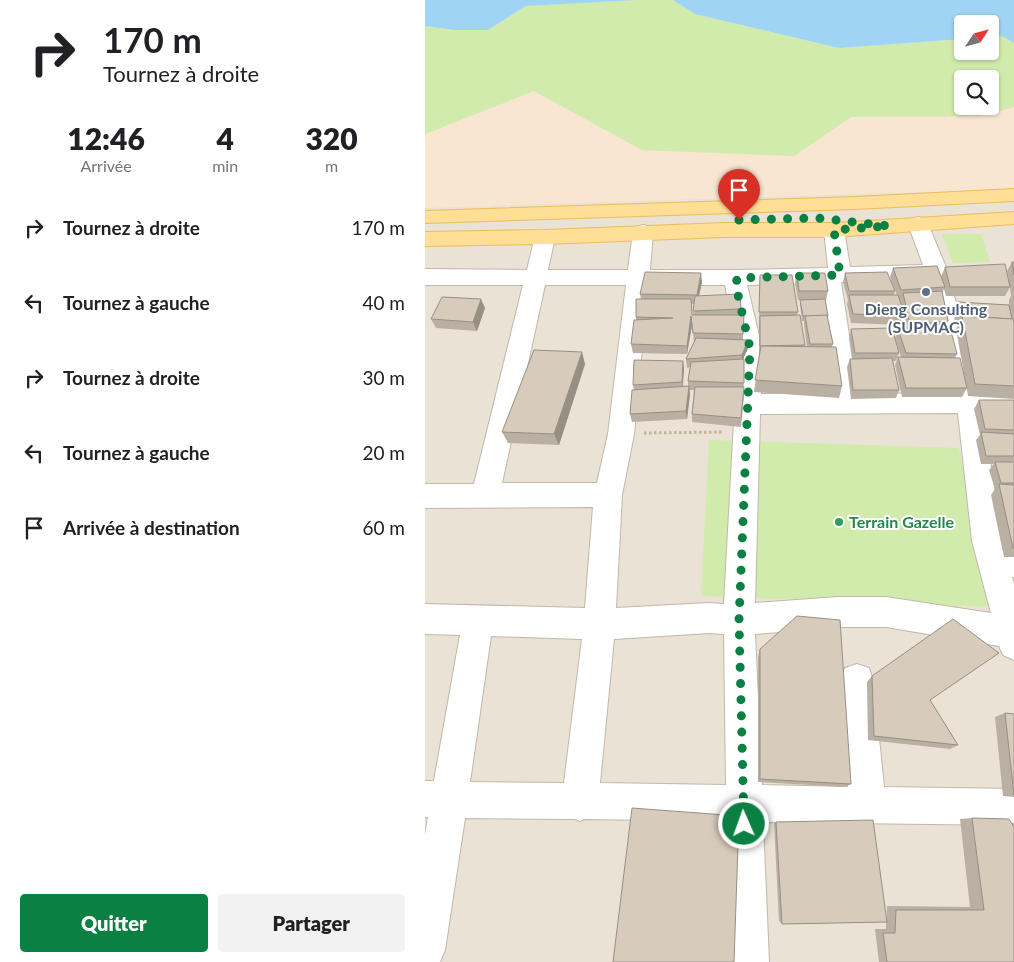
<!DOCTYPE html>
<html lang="fr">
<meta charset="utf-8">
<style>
:root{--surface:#fff;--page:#f2f2f2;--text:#202124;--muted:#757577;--accent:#0b8043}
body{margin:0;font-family:Lato,sans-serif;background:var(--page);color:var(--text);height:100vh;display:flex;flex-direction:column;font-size:19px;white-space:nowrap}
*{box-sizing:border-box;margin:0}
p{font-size:16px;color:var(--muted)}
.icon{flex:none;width:28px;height:28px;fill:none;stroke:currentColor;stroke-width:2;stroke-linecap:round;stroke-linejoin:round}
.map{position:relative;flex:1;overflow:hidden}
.details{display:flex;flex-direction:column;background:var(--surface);width:425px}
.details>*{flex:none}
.banner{background:#fff;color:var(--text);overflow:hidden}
.needle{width:32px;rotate:54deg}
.tools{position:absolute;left:529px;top:15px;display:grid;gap:10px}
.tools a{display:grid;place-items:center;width:45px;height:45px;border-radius:5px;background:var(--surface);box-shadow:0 1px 4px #0004;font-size:25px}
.pin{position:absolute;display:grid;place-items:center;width:42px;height:42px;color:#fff;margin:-51px -21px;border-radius:50% 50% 50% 0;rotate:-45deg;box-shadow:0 0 5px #0007}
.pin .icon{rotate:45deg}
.me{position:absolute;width:55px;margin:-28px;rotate:358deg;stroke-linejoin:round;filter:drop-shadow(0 0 4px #0008)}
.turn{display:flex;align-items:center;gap:18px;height:105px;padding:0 20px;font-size:22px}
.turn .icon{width:65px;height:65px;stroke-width:2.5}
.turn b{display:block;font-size:35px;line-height:42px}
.eta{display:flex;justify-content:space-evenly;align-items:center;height:85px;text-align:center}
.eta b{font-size:30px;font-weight:800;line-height:35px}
.cta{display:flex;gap:10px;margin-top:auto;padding:10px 20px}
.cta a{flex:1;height:58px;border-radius:5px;background:var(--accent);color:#fff;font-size:20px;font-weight:800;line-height:58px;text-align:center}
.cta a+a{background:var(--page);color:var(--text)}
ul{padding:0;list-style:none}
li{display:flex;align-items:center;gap:15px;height:75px;padding:0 20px}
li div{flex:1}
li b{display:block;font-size:19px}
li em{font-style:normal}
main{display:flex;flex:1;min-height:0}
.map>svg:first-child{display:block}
.residential{fill:#e9e2d5;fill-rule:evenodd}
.commercial{fill:#f8e6d1}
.green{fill:#d1ebad;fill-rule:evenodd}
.water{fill:#a0d4f5}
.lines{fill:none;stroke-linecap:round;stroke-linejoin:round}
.minor-casing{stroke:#c1b8a9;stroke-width:2}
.major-casing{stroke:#ebbd5e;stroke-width:2}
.path{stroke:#c3b399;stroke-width:3;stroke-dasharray:2.5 2.5;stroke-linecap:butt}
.minor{fill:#fff;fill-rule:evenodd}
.major{fill:#ffde96;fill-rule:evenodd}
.wall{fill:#b9afa2;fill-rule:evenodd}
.shaded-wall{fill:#968f84}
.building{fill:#d7ccbc;stroke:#968f84}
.route{stroke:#0b8043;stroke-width:9;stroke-dasharray:0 16.2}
.service-dot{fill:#5c6f8a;stroke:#fff;stroke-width:2}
.leisure-dot{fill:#2e9e5b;stroke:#fff;stroke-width:2}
.labels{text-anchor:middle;stroke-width:4;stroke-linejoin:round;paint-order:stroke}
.service-label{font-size:16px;font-weight:bold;fill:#4e5e75;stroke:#fff}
.leisure-label{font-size:16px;font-weight:bold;fill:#27864d;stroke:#fff;text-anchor:start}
</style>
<main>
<section class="details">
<div class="banner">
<div class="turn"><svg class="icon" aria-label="right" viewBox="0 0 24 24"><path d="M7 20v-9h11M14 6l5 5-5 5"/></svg><div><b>170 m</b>Tournez à droite</div></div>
</div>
<div class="eta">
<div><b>12:46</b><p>Arrivée</p></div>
<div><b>4</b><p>min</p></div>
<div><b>320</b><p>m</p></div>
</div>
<ul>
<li><svg class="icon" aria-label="right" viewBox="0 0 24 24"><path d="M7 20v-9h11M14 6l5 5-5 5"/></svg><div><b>Tournez à droite</b></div><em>170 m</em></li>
<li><svg class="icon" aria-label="left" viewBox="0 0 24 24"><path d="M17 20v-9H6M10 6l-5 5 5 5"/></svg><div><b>Tournez à gauche</b></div><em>40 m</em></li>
<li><svg class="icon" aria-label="right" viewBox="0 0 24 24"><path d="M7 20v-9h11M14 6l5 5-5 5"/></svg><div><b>Tournez à droite</b></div><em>30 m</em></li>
<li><svg class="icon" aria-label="left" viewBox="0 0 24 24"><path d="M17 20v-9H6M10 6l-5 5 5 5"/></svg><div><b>Tournez à gauche</b></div><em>20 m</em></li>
<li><svg class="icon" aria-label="arrive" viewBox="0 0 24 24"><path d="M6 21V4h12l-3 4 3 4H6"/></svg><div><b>Arrivée à destination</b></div><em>60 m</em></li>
</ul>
<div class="cta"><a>Quitter</a><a>Partager</a></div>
</section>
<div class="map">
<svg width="589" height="962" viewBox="0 0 589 962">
<rect width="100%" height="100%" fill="#f5f0e7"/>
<path class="residential" d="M0,0H589V962H0ZM538,24H565V51H538ZM538,79H565V106H538Z"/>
<polygon class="commercial" points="109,91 217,150 368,156 426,117 555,116 589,107 589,189 0,208 0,134"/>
<g class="green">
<path d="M212,0H248L270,14L414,48L537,39L538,51H565V37L577,36L589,43V107L555,116L426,117L369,156L217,150L109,91L0,134V26L30,30H63L101,6ZM538,79H565V106H538Z"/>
<polygon points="517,234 556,234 565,262 528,263"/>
<polygon points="284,440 534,448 566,607 276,596"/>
</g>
<g class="water">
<polygon points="0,0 212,0 101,6 63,30 30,30 0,26"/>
<polygon points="248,0 589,0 589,43 577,36 565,37 565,24 538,24 537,39 414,48 270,14"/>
</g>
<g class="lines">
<g class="minor-casing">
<path id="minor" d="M493,217L500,219L503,224L523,272L554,393H589V413H558L577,541L579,548L589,549V577H587L589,584V660L578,655L574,646L461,627H413L330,634L337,785L423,787L416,680L420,668L432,664L444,668L448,680L459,787L589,789V825L338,822L344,962H304L302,821L159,819L155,821L150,819L40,818L20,950L15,962H0V835L3,817H0V781H9L35,635L0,634V604L160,608L168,507L0,508V484H49L98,285H0V269L102,270L110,237L113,232L120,230L127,232L130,237L123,270H203L208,232L211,227L218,225L225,227L228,232L225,270H312L403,268L399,230L402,225L409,223L416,225L419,230L425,267L498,265L483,224L486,219ZM503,279L529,393L433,394L416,282ZM394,283L408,394H336L337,348L322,285ZM120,285H201L183,434L172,483H77ZM223,285H300L313,348L299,604L284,603L191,608L197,495L209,434ZM533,413L547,541L566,613L461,597H413L330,603L335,414ZM284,633L299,634L301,785L175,783L189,639ZM66,636L157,639L139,783L45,782Z"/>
</g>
<g class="major-casing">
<g id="major">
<polygon points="589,189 589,201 430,209 0,223 0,211 430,197"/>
<polygon points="589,212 589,224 409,237 299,237 120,244 0,246 0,232 120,230 299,223 409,223"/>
</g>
</g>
<polyline class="path" points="219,433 298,432"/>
<use href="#minor" class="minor"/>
<use href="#major" class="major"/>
</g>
<g class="wall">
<polygon points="587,262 589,262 589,399 543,396 531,329 533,325 530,325 529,311 533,302 584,305 584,300 586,296 585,287 580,296 521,296 519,289 517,293 523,321 521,327 532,354 530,358 542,388 537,397 477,397 470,365 473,357 476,357 470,338 473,329 481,329 479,319 477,325 426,323 422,304 423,300 418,282 420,273 470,291 469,295 472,295 465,277 468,268 516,277 520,267 584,280 582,271"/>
<polygon points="372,273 403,291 401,300 400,300 403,316 402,318 408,344 407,347 417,386 414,398 329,392 334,355 334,321 335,275 373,312 372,315 380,347 382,347 379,325 379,321 377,321 375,304 375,300 373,300 370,282"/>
<path d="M277,282L274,296L316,309V315H319L318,339L323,348L318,359L319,396L316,427L267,422V414L269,390H264L265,394L262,419L207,422L205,414L209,390L208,385L258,361L259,369L258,386H263V381L265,367L262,368L261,359L269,342L267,325L262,354L208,353L206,344L211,320V317L216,299L215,294ZM266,304H269L268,315H267Z"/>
<polygon points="60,308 52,331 11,328 6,319"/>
<polygon points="426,329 474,353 471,361 467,361 474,390 471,398 426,399 422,367 425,359 427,359 424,338"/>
<polygon points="160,364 134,445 83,443 77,432"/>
<polygon points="554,400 589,400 589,557 579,557 566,495 570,489 564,470 569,464 556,464 551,440 555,435 549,409"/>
<polygon points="335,649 426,784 420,787 333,782 333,657"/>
<polygon points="447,676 505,700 533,745 525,749 443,740 442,682"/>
<polygon points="580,713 589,714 589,797 578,796 570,717"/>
<polygon points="547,818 589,823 589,962 454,962 450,929 461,929 461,922 357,924 354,921 349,823 351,822 462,918 462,906 545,907 535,819"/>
</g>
<g class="shaded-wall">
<polygon points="276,273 277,282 272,304 272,295"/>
<polygon points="56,299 60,308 52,331 48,322"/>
<polygon points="266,316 267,325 262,354 262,346"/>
<polygon points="323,340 323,348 316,364 317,355"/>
<polygon points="157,352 160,364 134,445 129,434"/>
<polygon points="258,361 259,369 257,390 257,382"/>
<polygon points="264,386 265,394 262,419 261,411"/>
</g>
<g class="building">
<polygon points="587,262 589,262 589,275"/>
<polygon points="580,264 585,287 525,287 520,267"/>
<polygon points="512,266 520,287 476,290 468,268"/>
<polygon points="220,272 276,273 272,295 215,294"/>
<polygon points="462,272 470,291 424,291 420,273"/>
<polygon points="372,273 400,273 403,291 374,291"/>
<polygon points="335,275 367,275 373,312 334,312"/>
<polygon points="517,291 523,321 485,325 478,293"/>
<polygon points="315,294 316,309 268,311 270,296"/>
<polygon points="424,295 473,295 480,316 428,314"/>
<polygon points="17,297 56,299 48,322 6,319"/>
<polygon points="211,299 266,299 267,315 319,315 318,334 268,333 266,316 262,346 206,344 209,320 248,318 211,317"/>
<polygon points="400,299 403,316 378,316 375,300"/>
<polygon points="533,302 584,305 587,319 534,316"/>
<polygon points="375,315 380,345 335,346 335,316"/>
<polygon points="402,315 408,344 385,344 380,316"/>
<polygon points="537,316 588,319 589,323 589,386 550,384"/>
<polygon points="525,327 532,354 481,353 473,329"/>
<polygon points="467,328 474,353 430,353 426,329"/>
<polygon points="271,338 323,340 317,355 261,359"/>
<polygon points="336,346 411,347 417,386 330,380"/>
<polygon points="109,350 157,352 129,434 77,432"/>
<polygon points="473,357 535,358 542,388 481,388"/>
<polygon points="467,358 474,390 428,390 425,359"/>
<polygon points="319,359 319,383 263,381 266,362"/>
<polygon points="209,360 258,361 257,382 208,385"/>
<polygon points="264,386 261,411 205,414 207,390"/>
<polygon points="270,387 319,387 316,418 267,414"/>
<polygon points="554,400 589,400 589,430 560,429"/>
<polygon points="556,432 589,434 589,456 561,456"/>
<polygon points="570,462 589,462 589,483 576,483"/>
<polygon points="574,484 589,485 589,548 588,548"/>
<polygon points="372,616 415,620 426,784 335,779 335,649"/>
<polygon points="528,619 574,653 505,700 533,745 449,736 447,676"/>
<polygon points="580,713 589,714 589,795"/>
<polygon points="207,808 314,816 309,962 188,962"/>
<polygon points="547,818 584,819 589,827 589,962 462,962 458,933 470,933 471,910 559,910"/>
<polygon points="448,820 462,922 357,924 351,822"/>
</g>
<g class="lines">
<polyline class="route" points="314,220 392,218 464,226 409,230 415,275 312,278 311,286 325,348 314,620 319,824"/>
</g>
<circle class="service-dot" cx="501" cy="292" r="5"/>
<circle class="leisure-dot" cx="414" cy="522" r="5"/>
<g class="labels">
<g class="service-label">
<text x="501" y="315">Dieng Consulting<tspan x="501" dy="18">(SUPMAC)</tspan></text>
</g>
<g class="leisure-label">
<text x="424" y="528">Terrain Gazelle</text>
</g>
</g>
</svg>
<div class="tools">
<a><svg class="needle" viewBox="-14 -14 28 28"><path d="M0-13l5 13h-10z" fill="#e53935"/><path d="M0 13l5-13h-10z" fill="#757577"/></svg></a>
<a><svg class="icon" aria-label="search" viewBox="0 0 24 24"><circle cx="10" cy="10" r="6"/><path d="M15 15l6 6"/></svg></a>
</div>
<div class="pin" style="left:314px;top:220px;background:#d93025"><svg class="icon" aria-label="arrive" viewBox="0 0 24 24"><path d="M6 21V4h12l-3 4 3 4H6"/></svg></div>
<svg class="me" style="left:319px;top:824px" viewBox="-20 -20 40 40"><circle r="17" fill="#0b8043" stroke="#fff" stroke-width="3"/><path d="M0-11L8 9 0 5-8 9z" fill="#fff"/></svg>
</div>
</main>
